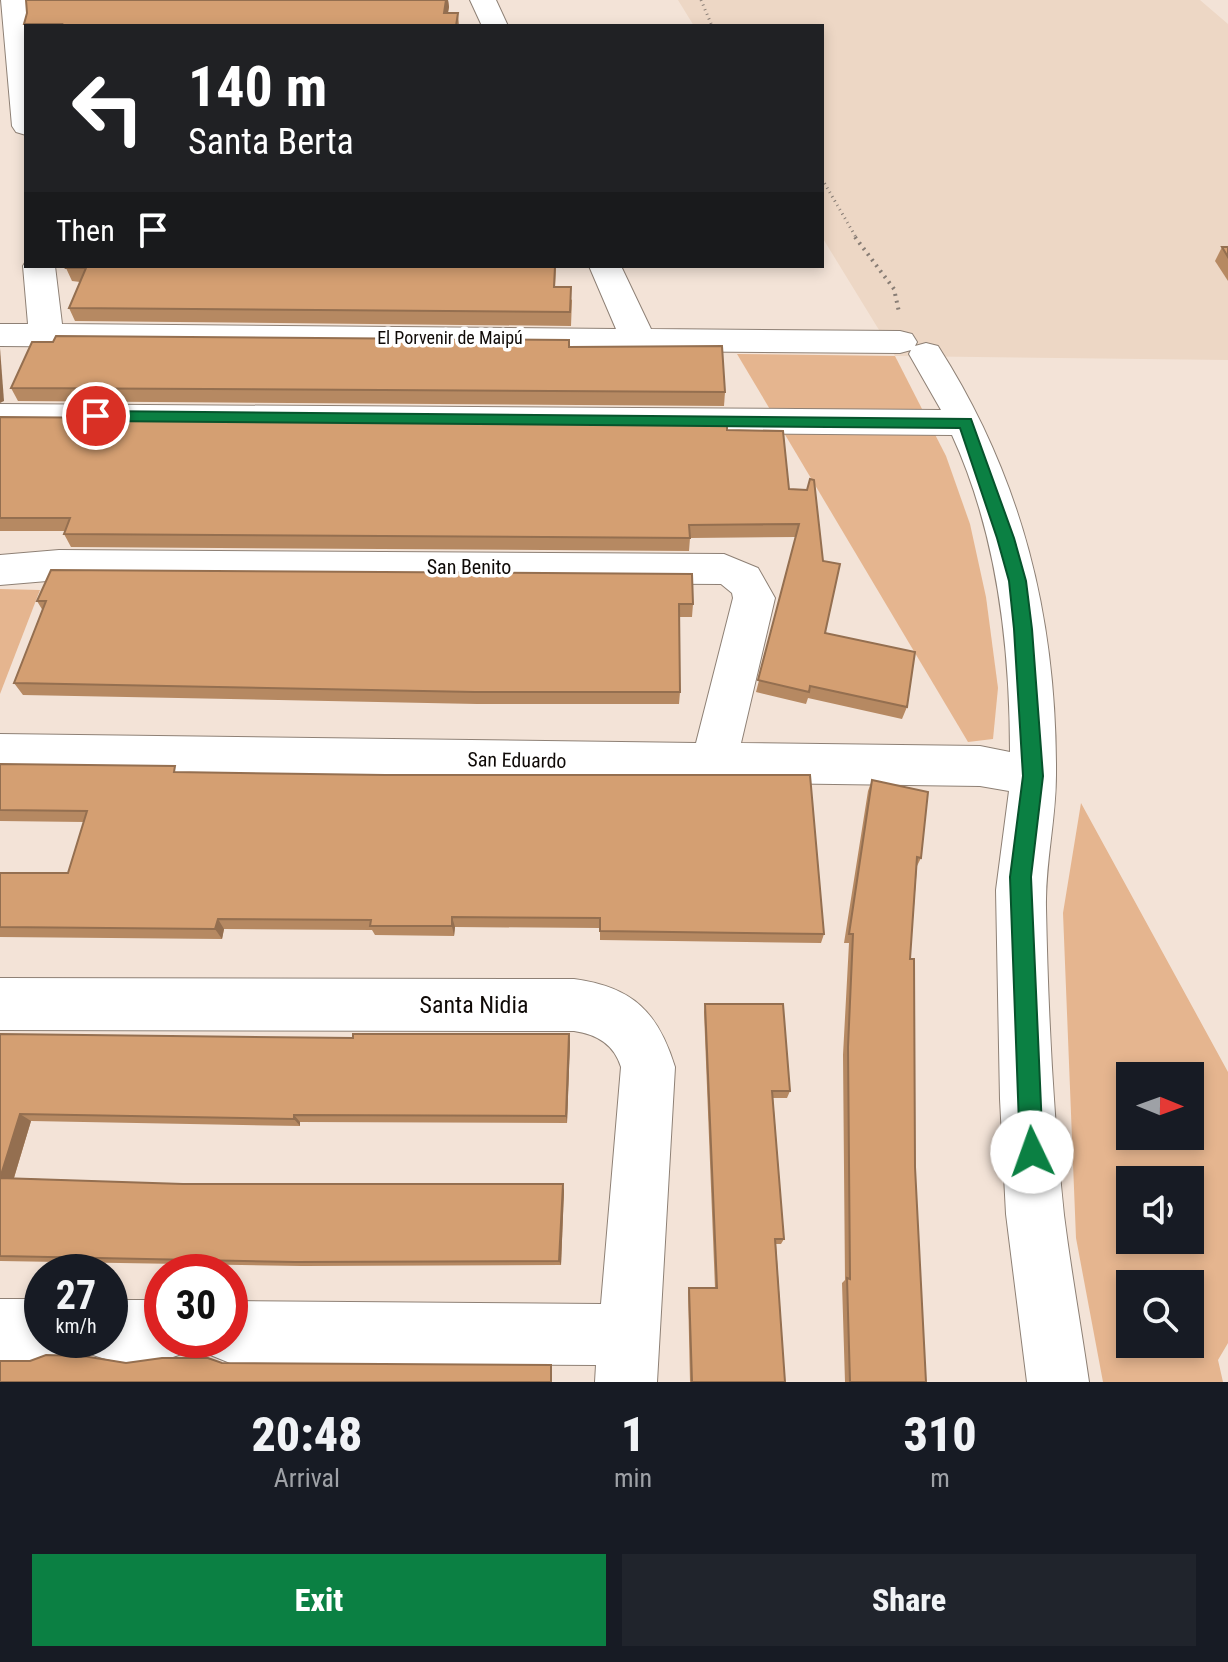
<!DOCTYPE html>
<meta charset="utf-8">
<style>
:root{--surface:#171b24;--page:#20242c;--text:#f1f3f6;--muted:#9ea1a6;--accent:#0b8043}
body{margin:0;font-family:"Roboto Condensed",sans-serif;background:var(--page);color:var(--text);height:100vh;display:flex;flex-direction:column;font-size:30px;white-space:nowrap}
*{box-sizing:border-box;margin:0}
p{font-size:26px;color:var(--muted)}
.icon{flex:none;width:44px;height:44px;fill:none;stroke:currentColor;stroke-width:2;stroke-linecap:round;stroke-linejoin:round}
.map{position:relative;height:1382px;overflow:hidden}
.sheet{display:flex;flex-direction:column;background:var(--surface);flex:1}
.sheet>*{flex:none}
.top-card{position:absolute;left:24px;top:24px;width:800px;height:244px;border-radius:0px;box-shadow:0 4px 12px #0003;background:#202124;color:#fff;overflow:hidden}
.needle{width:52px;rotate:91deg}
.fabs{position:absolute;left:1116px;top:1062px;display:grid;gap:16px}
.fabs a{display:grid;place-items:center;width:88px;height:88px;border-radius:0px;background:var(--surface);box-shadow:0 4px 12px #0003;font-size:40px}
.speed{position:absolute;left:24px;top:1254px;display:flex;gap:16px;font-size:40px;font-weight:700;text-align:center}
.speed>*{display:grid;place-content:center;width:104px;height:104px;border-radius:50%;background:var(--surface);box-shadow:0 4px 12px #0003;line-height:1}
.speed small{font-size:20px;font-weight:400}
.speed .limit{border:12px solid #d22;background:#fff;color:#111}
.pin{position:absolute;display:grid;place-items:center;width:68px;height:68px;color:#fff;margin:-34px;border:4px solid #fff;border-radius:50%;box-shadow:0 2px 8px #0007}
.me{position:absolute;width:88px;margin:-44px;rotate:357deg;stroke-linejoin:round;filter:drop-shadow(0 0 6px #0008)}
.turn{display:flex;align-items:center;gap:28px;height:168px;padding:0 32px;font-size:36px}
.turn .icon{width:104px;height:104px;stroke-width:2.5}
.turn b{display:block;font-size:56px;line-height:68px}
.then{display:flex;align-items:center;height:76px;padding:0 32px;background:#0003;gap:16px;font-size:30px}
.eta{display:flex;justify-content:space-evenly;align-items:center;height:136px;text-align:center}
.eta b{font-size:48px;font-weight:800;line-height:56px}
.action{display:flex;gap:16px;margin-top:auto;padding:16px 32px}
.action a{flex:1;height:92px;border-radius:0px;background:var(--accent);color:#fff;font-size:32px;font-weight:800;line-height:92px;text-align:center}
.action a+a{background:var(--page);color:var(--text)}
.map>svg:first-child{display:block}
.built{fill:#edd7c5}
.green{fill:#e5b58f;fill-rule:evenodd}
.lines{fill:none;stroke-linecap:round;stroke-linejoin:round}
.minor-casing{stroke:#8e8075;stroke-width:2}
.path-far1{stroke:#887d75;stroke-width:3;stroke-dasharray:1 4;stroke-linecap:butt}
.path{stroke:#887d75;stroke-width:4;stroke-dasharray:2 5;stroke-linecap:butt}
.minor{fill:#fff;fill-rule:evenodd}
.wall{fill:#b68962}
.shaded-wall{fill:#946f50}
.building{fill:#d49f72;stroke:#946f50;stroke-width:2}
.route{fill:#0b8043;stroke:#07532c;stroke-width:2}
.labels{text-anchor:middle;stroke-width:7;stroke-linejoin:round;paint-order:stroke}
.far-street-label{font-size:18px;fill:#0f0a07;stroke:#fff}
.street-label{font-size:20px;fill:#0f0a07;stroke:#fff}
.near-street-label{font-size:24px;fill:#0f0a07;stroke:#fff}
</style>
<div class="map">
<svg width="1228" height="1382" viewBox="0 0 1228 1382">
<rect width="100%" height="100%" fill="#f3e3d7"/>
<polygon class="built" points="678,0 1200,0 1228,24 1228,360 895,356 822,237 822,26 694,26"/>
<g class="green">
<polygon points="737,354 895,356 946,456 970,524 986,597 998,688 993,739 968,742"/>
<polygon points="0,589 40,590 0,694"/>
<path d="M1081,803L1228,1072V1343L1218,1360L1223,1382H1103L1076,1238L1063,913ZM1130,1076H1190V1136H1130ZM1130,1180H1190V1240H1130ZM1130,1284H1190V1344H1130Z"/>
</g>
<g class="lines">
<g class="minor-casing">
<g id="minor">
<polygon points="1,0 27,0 29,26 26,26 26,135 16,132 12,126"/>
<polygon points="470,0 496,0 508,26 482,26"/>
<path d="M26,261V266H55L62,324L616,329L589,266H621L651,329L900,331L912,334L917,342L915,346L926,343L938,346C1022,477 1057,619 1056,775C1056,820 1045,863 1046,908C1048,1010 1053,1113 1064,1215C1071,1271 1081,1326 1089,1382H1027L1006,1214L1000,1099L996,890L1009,791L980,786L0,772V734L696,743L733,598L732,593L721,584L59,580L0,585V555L59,550L724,554L758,568L775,598L741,743L980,746L1010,752C1010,646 997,533 952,435L0,428V404L941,410L909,354L911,350L900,353L0,346V324H28L23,266Z"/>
<path d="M0,978L574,979C633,987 658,1012 675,1067L657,1382H595L596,1365L230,1363L208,1354L203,1340H230V1301L601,1304L621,1067C614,1044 596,1034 574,1031L0,1030Z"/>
<polygon points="0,1299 42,1299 42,1340 69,1340 64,1352 42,1361 0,1361"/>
<path d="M110,1300H162V1340H189L184,1353C153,1366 119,1366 88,1353L83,1340H110Z"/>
</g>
</g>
<g class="path-far1">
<polyline points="701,0 712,26"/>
<polyline points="822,179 857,239"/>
</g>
<polyline class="path" points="855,237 894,289 899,312"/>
<use href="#minor" class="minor"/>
</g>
<g class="wall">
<polygon points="26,0 448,0 449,7 448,13 458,13 459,26 26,26 26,30 24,24 27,13"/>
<polygon points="1222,247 1228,247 1228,281 1215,261"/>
<polygon points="556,266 555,287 572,300 571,326 75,321 69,308 80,282 72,281 66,268"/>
<polygon points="569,347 725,392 724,406 18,401 11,388"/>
<polygon points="0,417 727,430 789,489 807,490 825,633 907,707 902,719 808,698 806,704 756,692 796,537 690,538 689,551 71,547 64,534 65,531 0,531"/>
<polygon points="37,601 693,604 692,617 679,617 680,692 679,704 477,704 23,695 14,683 43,611"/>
<polygon points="0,764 179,772 824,934 821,943 600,940 600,928 455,927 454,936 375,935 372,930 224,929 222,939 0,937 0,873 68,873 84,822 0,821"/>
<polygon points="872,780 921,858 917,866 910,959 915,1167 926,1382 845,1382 842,1283 845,1280 843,1055 849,943 844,943 868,791"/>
<polygon points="705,1004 790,1091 787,1098 773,1098 784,1239 781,1244 776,1244 785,1382 690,1382 688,1292 689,1288 715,1288 704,1012"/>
<polygon points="0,1034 353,1038 569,1034 570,1042 567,1123 300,1122 300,1126 31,1121 14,1178 183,1184 564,1190 561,1265 302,1266 0,1261"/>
</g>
<g class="shaded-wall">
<polygon points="446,0 448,0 449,7 445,26 444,13"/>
<polygon points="0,348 4,401 0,403"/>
<polygon points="452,917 455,927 454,936 452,926"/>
<polygon points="218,919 224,929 222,939 215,929"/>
<polygon points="569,1034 570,1042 567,1123 566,1116"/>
<polygon points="20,1114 31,1121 12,1184 0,1178"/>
<polygon points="294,1115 300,1122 300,1126 294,1119"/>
<polygon points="563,1184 564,1190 561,1265 559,1261"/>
</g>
<g class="building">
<polygon points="26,0 446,0 444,13 458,13 456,26 61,26 62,24 24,24 27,13"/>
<polygon points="1222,247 1228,247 1228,257"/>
<polygon points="67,266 555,266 554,287 571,287 570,312 69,308 86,268 66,268"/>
<polygon points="56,336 569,340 569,347 722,346 725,392 11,388 32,342 53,342"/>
<polygon points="0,417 727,423 727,430 783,431 789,489 807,490 810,479 814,480 823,561 840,564 825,633 915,652 907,707 810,686 809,692 758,680 799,524 689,525 690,538 64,534 70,518 0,518"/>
<polygon points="51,570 692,574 693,604 679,604 680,692 475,692 14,683 46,601 37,601"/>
<polygon points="0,764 175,766 174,772 385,775 810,775 824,934 600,931 600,918 452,917 452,926 370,926 371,920 218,919 215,929 0,927 0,873 68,873 87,811 0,810"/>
<polygon points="872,780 928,792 921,858 917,857 910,959 914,959 915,1167 926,1382 850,1382 847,1278 850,1279 848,1047 853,934 849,934"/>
<polygon points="705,1004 783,1004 790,1091 772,1091 784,1239 775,1239 785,1382 692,1382 689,1288 717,1288"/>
<polygon points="0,1034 353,1038 353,1034 569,1034 566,1116 294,1115 294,1119 20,1114 0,1178 183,1184 563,1184 559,1261 295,1262 0,1256"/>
<polygon points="46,1355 83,1356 126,1363 162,1358 208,1358 222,1363 551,1365 551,1382 0,1382 0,1361 30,1361"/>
</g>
<polygon class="route" points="96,411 971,419 1014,538 1026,581 1032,629 1043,776 1031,877 1043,1152 1040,1160 1032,1164 1024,1160 1020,1152 1010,877 1023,776 1014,629 1009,581 997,538 960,428 96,421 88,416"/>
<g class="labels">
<g class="far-street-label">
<text x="450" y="344">El Porvenir de Maipú</text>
</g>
<g class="street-label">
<text x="469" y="574">San Benito</text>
<text transform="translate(517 760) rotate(1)" y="7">San Eduardo</text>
</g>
<g class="near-street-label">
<text x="474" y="1013">Santa Nidia</text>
</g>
</g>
</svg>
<div class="fabs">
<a><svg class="needle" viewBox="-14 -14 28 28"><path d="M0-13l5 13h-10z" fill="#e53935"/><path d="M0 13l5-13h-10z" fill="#9ea1a6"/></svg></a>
<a><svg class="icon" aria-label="sound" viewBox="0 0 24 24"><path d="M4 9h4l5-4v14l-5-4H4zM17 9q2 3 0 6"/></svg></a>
<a><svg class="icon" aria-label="search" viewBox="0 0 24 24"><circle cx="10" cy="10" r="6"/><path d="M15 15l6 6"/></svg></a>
</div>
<div class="speed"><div>27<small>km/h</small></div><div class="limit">30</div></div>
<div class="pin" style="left:96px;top:416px;background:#d93025"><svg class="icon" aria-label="arrive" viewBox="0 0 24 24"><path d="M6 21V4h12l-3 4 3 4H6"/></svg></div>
<svg class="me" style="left:1032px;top:1152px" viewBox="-20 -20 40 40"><circle r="19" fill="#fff"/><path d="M0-13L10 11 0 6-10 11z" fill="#0b8043"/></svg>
<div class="top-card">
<div class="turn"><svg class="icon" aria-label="left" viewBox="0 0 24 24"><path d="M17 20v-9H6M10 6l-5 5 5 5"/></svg><div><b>140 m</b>Santa Berta</div></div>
<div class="then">Then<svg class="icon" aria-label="arrive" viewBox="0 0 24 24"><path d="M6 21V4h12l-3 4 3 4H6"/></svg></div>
</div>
</div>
<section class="sheet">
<div class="eta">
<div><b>20:48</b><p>Arrival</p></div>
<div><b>1</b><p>min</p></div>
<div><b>310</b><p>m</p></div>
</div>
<div class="action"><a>Exit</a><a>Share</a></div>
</section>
